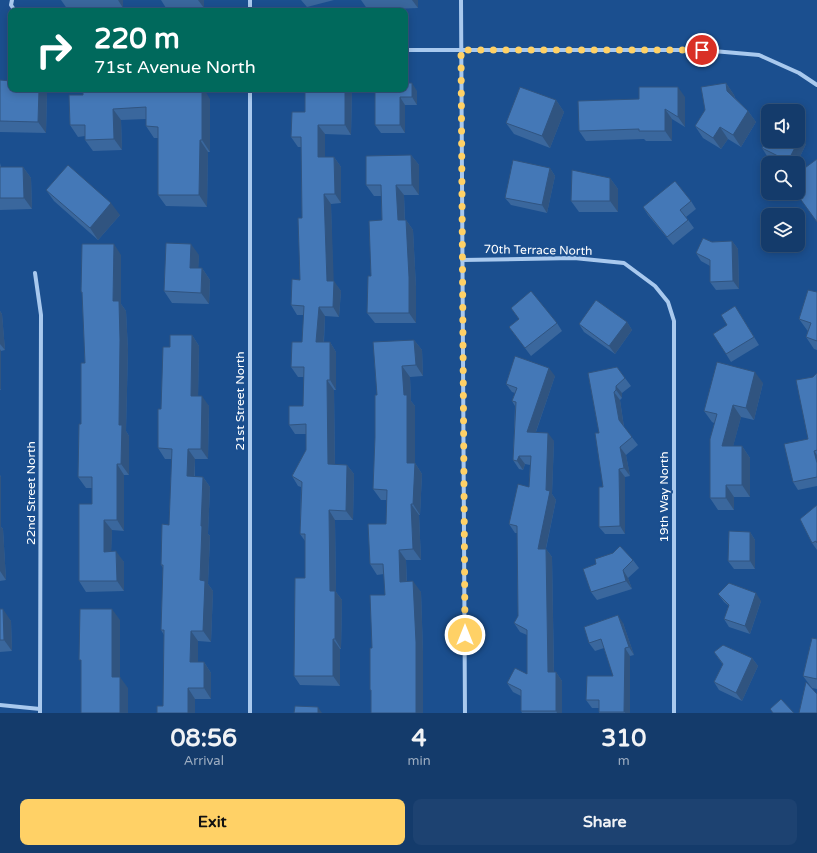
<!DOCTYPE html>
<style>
:root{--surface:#143b6b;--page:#1d4271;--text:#f1f3f6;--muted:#9dadc1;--line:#33557e;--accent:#ffd166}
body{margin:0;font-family:"Varela Round",sans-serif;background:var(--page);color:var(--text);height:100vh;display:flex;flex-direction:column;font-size:15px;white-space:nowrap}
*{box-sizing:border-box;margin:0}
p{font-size:13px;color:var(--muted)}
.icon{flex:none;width:22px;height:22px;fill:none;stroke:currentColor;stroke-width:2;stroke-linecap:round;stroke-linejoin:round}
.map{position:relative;height:713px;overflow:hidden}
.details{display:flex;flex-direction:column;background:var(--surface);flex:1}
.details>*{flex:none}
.top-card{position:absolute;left:8px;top:8px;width:400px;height:84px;border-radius:8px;box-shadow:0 2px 10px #0003,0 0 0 1px var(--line);background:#00695c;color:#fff;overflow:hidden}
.tools{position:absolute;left:761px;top:104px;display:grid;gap:8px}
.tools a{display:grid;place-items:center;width:44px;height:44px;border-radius:8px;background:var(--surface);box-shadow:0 2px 10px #0003,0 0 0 1px var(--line);font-size:20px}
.pin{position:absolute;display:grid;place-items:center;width:34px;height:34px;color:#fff;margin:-17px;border:2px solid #fff;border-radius:50%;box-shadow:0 1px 4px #0007}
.me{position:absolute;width:44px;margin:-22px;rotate:0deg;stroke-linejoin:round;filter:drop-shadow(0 0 3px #0008)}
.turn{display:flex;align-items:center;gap:14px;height:84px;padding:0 20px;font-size:18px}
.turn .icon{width:52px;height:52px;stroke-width:2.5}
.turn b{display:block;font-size:28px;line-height:34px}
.eta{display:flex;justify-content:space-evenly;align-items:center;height:68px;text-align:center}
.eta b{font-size:24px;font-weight:700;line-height:28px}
.primary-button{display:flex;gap:8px;margin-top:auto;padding:8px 20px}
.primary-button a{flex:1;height:46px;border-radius:8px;background:var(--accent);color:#111;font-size:16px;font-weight:700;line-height:46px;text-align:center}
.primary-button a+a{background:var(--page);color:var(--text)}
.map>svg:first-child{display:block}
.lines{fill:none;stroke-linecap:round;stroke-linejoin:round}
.street{stroke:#a9c9ee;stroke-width:4}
.wall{fill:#3a679d}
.shaded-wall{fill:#305480}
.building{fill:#4478b7;stroke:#305480}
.route{stroke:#ffd166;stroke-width:7;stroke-dasharray:0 12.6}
.labels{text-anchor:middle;stroke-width:4;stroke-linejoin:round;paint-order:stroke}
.street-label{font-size:12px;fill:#fff;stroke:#1b4f8f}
</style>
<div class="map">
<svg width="817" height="713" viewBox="0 0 817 713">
<rect width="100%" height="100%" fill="#1b4f8f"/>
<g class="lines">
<g class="street">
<polyline points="12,0 11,5 15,11"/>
<polyline points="250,0 250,11"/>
<polyline points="461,0 465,713"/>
<polyline points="405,50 702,50 759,55 799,73 817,85"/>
<polyline points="250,89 250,713"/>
<polyline points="462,260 574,258 624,263 655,286 668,302 674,321 674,713"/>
<polyline points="35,273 41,315 40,713"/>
<polyline points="0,705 40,709"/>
</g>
</g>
<g class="wall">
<polygon points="61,0 123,0 123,8 68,10"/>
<polygon points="161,0 204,0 204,8 166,8"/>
<polygon points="301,0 334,0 307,7"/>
<polygon points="361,0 418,0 418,8 368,10"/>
<polygon points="0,80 11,89 44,89 47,93 46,133 0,132"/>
<polygon points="726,83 734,95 735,98 748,111 756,122 741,147 728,139 721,149 703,138 695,126"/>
<polygon points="305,89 352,89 351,135 325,134 325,157 334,157 341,167 341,203 331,204 333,281 341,291 339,317 325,316 324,342 330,342 336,352 336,390 334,390 335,464 347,465 354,474 353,520 335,520 336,592 342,600 341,649 340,649 340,686 300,685 294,676 305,578 305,541 300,534 301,487 298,486 292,476 306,450 306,434 295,434 289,425 303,406 304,377 298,377 291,367 302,342 304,315 297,315 291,305 300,280 302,218 301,147 298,147 291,137 305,112"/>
<polygon points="375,89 417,91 417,105 405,105 405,133 381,133 375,125"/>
<polygon points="69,95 210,99 210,152 208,152 207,207 166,206 158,195 158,138 154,138 146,126 146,119 121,120 122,150 93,151 85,140 85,136 78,137 70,125"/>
<polygon points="685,97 685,127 672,119 672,141 646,141 644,139 586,141 579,131"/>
<polygon points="556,100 564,112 550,148 514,134 506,123"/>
<polygon points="806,144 797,163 781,163 767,156 762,148"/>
<polygon points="411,155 419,165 419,195 404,195 405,220 406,220 413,230 416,287 416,323 375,323 367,313 371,276 382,220 381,196 374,196 366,185"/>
<polygon points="0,163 1,167 23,167 31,178 32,209 0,210"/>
<polygon points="550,168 555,176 547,213 511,205 505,198"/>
<polygon points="610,178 618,189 618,212 579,212 571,201"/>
<polygon points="46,190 120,215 98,240 54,201"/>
<polygon points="691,201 696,209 686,217 694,228 673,245 648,215 643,207"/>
<polygon points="732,241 738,249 739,289 716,290 710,282 710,266 701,261 696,253 712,242"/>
<polygon points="121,255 121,304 126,311 128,350 126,431 129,436 129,475 124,475 124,531 112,530 111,551 124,562 124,591 86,592 79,581 92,504 92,488 86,488 78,477 85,363 82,293 81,292"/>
<polygon points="199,255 198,268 202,268 210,280 209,304 172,303 164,291"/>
<polygon points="817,292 817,350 814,349 806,337 808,331 807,330 799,319"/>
<polygon points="511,308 557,323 562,331 531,356 509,327 519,319"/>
<polygon points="0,311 2,314 5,350 1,351 1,390 0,390"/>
<polygon points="740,314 759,345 731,362 726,354 727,325"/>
<polygon points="627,322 632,330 615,354 584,332 579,324"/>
<polygon points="192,335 199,346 198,396 209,406 208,459 195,459 195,477 203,477 210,487 208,534 210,536 208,584 213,591 211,642 198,641 198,662 204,662 211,673 211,699 195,699 195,713 163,706 164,635 161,630 163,568 161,565 169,525 172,459 165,459 158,448 161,409 170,347"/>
<polygon points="414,340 422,350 423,376 410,377 411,401 415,406 415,463 422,474 420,515 419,515 421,560 406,560 407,582 421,592 423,652 371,691 370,690 372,648 385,595 384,574 377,575 370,564 386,524 387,500 381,500 373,489 377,395"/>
<polygon points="588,373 625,378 631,386 622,393 622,398 620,400 624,427 638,445 626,455 630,476 625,477 625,534 605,534 599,527 603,487 599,433"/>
<polygon points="817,373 817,486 798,490 793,482 808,439 813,377"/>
<polygon points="555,376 536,432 554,441 552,494 556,500 546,549 552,557 554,672 556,672 562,681 562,713 522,713 521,711 521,696 513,692 507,683 527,674 527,635 520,632 514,623 518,616 517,533 515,533 509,524 529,487 530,465 525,464 523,470 519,469 513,460 515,406 512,401 515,393 512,392 506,384"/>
<polygon points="763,383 754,420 741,417 733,446 742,446 750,458 750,497 734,497 734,510 718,510 710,498 714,423 712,422 704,411"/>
<polygon points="0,475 1,477 1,527 3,529 6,580 0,581"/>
<polygon points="817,505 817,550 812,543"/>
<polygon points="750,532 755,540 755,569 734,569 728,561"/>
<polygon points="633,560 639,568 628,578 632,589 597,600 591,592"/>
<polygon points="718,594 761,601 750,634 729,627 724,619 729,606 724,602"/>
<polygon points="0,609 11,621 12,651 0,652"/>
<polygon points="623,623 634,655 630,656 630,713 599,713 599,708 592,708 586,700 613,676 604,648 595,651 589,643"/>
<polygon points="817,639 817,689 812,688 803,676"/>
<polygon points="714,652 752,658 758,666 742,701 719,690 714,682 723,665"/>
</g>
<g class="shaded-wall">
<polygon points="118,0 123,0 123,8"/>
<polygon points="198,0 204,0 204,8"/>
<polygon points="412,0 418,0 418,8"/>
<polygon points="412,83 417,91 417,105 412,97"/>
<polygon points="726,83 734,95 736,103 727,91"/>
<polygon points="678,87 685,97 685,127 678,117"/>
<polygon points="39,89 44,89 47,93 46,133 38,122"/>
<polygon points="202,89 204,89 210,99 210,152 202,140"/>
<polygon points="345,89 352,89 351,135 345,125"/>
<polygon points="400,97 405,105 405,133 400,125"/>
<polygon points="556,100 564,112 550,148 542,136"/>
<polygon points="113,109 121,120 122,150 114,139"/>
<polygon points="665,109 672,119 672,141 665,131"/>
<polygon points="748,111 756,122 741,147 733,135"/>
<polygon points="318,125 325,134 325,167 318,157"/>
<polygon points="720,127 728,139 721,149 713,138"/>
<polygon points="801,136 806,144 797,163 790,163 788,161"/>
<polygon points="200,140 208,152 207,207 199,195"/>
<polygon points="411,155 419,165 419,195 412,185"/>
<polygon points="334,157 341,167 341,203 335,194"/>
<polygon points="23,167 31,178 32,209 24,198"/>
<polygon points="550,168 555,176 547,213 542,205"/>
<polygon points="610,178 618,189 618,212 610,201"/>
<polygon points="396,185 404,195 405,230 398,220"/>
<polygon points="324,194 331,204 334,287 334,281 341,291 339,317 333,307 327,281"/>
<polygon points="111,203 120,215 98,240 90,228"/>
<polygon points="406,220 413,230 416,287 416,323 409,313"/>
<polygon points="732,241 738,249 739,289 733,281"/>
<polygon points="114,244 121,255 121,304 126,311 128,350 126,431 129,436 129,475 121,464 119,425 113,301"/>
<polygon points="191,244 199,255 198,279 190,268"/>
<polygon points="202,268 210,280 209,304 201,293"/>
<polygon points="319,307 325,316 323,352 316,342"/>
<polygon points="0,311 2,314 5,350 0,344"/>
<polygon points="627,322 632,330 615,354 609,346"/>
<polygon points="192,335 199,346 198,406 191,396"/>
<polygon points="414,340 422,350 423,376 416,365"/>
<polygon points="330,342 336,352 336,390 330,380"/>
<polygon points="0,349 1,351 1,390 0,389"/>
<polygon points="402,366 410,377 411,401 415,406 415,463 422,474 420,515 413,504 407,463"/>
<polygon points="549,368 555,376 533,440 527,432"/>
<polygon points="755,372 763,383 754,420 746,408"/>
<polygon points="327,380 334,390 335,474 328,464"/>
<polygon points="616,386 622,393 622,398 616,390"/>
<polygon points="614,392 620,400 624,428 619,420"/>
<polygon points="202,396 209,406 208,459 201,449"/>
<polygon points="733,405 741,417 730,458 722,446"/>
<polygon points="548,433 554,441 552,494 556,500 544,557 538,549 546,490"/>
<polygon points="742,446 750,458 750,497 742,485"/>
<polygon points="620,447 626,455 630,476 624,468"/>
<polygon points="188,449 195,459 194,487 187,476"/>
<polygon points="814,451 817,455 817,463"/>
<polygon points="519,456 525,464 523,470 517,461"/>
<polygon points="117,464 124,475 124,531 117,520"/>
<polygon points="347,465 354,474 353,520 346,511"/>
<polygon points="619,469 625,477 625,534 620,526"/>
<polygon points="0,475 1,477 1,527 3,529 6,580 0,571"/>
<polygon points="203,477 210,487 208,534 210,536 208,584 213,591 211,642 203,631 200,580 201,526"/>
<polygon points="726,485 734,497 734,510 726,498"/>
<polygon points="411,504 419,515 421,560 413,549"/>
<polygon points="329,510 335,520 336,592 342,600 341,649 335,639 330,591"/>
<polygon points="104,520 112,530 111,562 104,552"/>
<polygon points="750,532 755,540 755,569 750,561"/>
<polygon points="546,549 552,557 554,681 548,672"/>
<polygon points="399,550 406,560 407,592 400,582"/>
<polygon points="116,551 124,562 124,591 117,581"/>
<polygon points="623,570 628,578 632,589 626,581"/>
<polygon points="413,581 421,592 423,652 423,713 416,713"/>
<polygon points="756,593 761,601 750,634 745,626"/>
<polygon points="3,609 11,621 12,651 4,640"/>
<polygon points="112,609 120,620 120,688 112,677"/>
<polygon points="618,615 623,623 634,655 629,647"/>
<polygon points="191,631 198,641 198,672 190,662"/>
<polygon points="333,639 340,649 340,686 333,676"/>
<polygon points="625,648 630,656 630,713 625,713 624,712"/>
<polygon points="752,658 758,666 742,701 736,693"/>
<polygon points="204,662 211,673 211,699 204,688"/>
<polygon points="556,672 562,681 562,713 557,713 556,711"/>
<polygon points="120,677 128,688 128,713 120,713"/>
<polygon points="188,688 195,699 195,713 188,713"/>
<polygon points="318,707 322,713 318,713"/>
</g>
<g class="building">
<polygon points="0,80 11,81 11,89 39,89 38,122 0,121"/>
<polygon points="405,83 412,83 412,97 400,97 400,125 375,125 375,89 405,89"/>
<polygon points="726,83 727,91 748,111 733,135 720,127 713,138 695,126 705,110 701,87"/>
<polygon points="520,87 556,100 542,136 506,123"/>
<polygon points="639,87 678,87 678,117 665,109 665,131 639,131 639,129 579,131 578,101 639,99"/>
<polygon points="83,89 202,89 202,140 200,140 199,195 158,195 158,127 146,126 146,107 113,109 114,139 85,140 85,125 70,125 69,95 83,95"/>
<polygon points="305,89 345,89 345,125 318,125 318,157 334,157 335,194 324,194 327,281 334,281 333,307 319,307 316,342 330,342 330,380 327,380 328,464 347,465 346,511 329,510 330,591 335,591 335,639 333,639 333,676 294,676 295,578 305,578 305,534 300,534 302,482 292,476 306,450 306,424 289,425 289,406 303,406 304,367 291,367 292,342 302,342 304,306 291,305 292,279 300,280 298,218 302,218 301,137 291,137 292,112 305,112"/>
<polygon points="798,134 801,136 788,161 762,148 768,136 768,141 798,141"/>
<polygon points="411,155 412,185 396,185 398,220 406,220 409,277 409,313 367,313 368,276 371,276 369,221 382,220 381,185 366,185 366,156"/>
<polygon points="817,159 817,222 796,193 798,193 798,173"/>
<polygon points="513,160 550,168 542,205 505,198"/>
<polygon points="68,165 111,203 90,228 46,190"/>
<polygon points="0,167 23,167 24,198 0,198"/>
<polygon points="572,170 610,178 610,201 571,201"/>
<polygon points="675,181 691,201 680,210 688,220 667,237 643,207"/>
<polygon points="703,238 712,242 732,241 733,281 710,282 710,260 696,253"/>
<polygon points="166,243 191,244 190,268 202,268 201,293 164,291"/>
<polygon points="82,244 114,244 113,301 119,301 120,340 119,425 122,425 121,464 117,464 117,520 104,520 104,552 116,551 117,581 79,581 79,504 92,504 92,477 78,477 79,424 81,424 81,363 85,363 82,292 81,292"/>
<polygon points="808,290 817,292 817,341 806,337 811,323 799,319"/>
<polygon points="531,291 557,323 525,348 509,327 519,319 511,308"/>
<polygon points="596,300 627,322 609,346 579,324"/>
<polygon points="735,306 754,337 726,354 713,334 727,325 721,315"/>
<polygon points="170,335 192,335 191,396 202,396 201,449 188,449 187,476 203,477 201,526 202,526 200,580 205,581 203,631 191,631 190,662 204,662 204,688 188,688 188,713 157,713 157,706 163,706 164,630 161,630 163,565 161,565 162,524 169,525 172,449 158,448 158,409 161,409 163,347 170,347"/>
<polygon points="414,340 416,365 402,366 404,395 407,395 407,463 415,463 413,504 411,504 413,549 399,550 400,582 413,581 416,642 416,713 371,713 371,690 370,690 370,648 372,648 370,595 385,595 383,564 370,564 368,524 386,524 387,490 373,489 375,437 375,395 377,395 373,342"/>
<polygon points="515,356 549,368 527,432 548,433 546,490 550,491 538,549 546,549 548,672 556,672 556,711 521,711 521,690 507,683 515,668 527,674 527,630 514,623 518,616 517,526 509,524 518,484 529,487 531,456 519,456 517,461 513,460 516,402 512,401 517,388 506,384"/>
<polygon points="717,362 755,372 746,408 733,405 722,446 742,446 742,485 726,485 726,498 710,498 710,439 717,414 704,411"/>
<polygon points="617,367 625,378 616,386 616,390 614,392 619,420 632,437 620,447 624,468 619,469 620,526 599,527 599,487 603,487 595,433 599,433 588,373"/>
<polygon points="817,373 817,450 814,451 817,463 817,477 793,482 784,444 808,439 796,380 813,377"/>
<polygon points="817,505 817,543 816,541 812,543 800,519"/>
<polygon points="729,531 750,532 750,561 728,561"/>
<polygon points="620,546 633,560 623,570 626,581 591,592 583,569 596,564 595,559 613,553"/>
<polygon points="729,583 756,593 745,626 724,619 729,605 718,594"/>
<polygon points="0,609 3,609 4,640 0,640"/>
<polygon points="80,609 112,609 112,677 120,677 120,713 81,713 81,660 79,660"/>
<polygon points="618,615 629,647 625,648 624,712 599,712 599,700 586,700 587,676 613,676 601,639 589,643 584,627"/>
<polygon points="812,638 817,639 817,679 803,676"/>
<polygon points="723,645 752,658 736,693 714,682 723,664 714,652"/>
<polygon points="806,682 817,694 817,713 799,713"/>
<polygon points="781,699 794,713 773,713 770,709"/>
<polygon points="295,706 318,707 318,713 294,713"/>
</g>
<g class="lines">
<polyline class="route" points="465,635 461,50 702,50"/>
</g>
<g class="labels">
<g class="street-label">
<text transform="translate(538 250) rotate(1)" y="4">70th Terrace North</text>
<text transform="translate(240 401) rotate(-90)" y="4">21st Street North</text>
<text transform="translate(31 493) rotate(-90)" y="4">22nd Street North</text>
<text transform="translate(664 497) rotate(-90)" y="4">19th Way North</text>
</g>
</g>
</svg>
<div class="tools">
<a><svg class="icon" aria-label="sound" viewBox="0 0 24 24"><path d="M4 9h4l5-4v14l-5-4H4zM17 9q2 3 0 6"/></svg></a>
<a><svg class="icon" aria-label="search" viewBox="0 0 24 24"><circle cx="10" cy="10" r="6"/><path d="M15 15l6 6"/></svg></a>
<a><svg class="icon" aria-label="layers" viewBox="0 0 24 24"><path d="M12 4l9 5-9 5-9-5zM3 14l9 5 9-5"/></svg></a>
</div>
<div class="pin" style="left:702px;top:50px;background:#d93025"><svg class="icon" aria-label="arrive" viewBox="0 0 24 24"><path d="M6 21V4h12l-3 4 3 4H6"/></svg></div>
<svg class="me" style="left:465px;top:635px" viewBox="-20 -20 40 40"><circle r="17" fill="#ffd166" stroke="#fff" stroke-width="3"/><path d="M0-11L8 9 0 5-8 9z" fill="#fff"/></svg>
<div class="top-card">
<div class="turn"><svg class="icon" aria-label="right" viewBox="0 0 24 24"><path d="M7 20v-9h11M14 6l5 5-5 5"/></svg><div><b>220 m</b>71st Avenue North</div></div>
</div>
</div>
<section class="details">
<div class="eta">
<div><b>08:56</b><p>Arrival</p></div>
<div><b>4</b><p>min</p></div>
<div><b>310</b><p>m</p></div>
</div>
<div class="primary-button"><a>Exit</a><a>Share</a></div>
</section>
